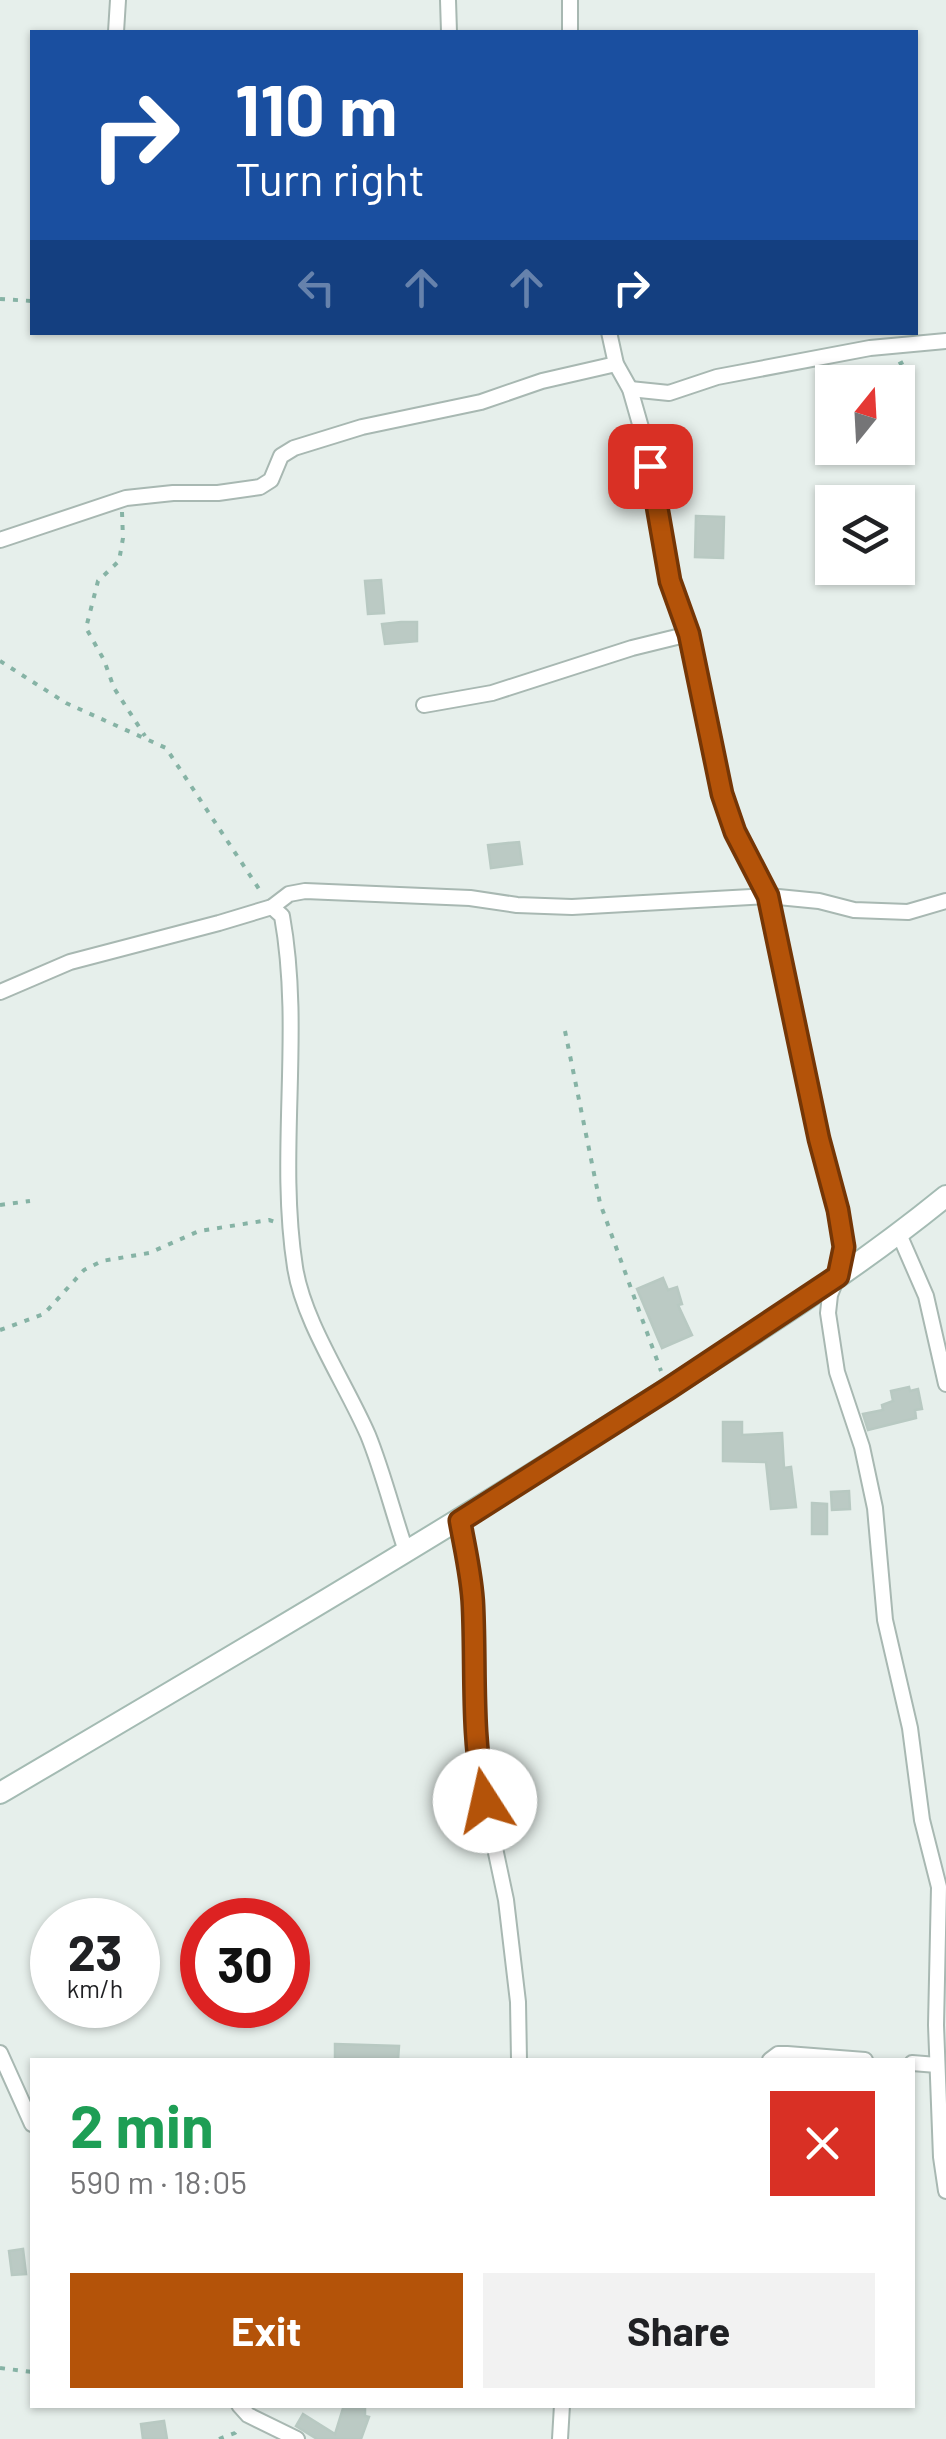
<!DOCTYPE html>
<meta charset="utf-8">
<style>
:root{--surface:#fff;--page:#f2f2f2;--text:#202124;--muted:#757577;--accent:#b45309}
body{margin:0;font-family:Barlow,sans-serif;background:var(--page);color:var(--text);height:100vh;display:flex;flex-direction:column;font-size:38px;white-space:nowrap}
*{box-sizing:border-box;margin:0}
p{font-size:32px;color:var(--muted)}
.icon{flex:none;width:55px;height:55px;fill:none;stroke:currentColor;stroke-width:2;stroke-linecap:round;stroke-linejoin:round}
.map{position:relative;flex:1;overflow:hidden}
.drawer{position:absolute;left:30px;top:2058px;width:885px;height:350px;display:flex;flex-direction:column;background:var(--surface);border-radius:0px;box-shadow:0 2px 8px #0004}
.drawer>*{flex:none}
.top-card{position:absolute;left:30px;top:30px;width:888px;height:305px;border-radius:0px;box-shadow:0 2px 8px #0004;background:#1a4fa0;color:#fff;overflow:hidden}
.needle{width:65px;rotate:18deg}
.tools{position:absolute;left:815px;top:365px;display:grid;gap:20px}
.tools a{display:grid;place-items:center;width:100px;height:100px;border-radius:0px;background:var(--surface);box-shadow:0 2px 8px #0004;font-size:50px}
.speed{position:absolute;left:30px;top:1898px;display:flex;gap:20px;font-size:50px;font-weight:700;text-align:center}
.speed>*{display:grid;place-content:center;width:130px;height:130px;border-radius:50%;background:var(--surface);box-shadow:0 2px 8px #0004;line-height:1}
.speed small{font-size:25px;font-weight:400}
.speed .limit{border:15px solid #d22;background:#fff;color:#111}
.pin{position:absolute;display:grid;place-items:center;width:85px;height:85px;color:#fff;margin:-42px;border-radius:20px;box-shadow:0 5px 15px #0006}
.me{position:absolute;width:110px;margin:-55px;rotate:350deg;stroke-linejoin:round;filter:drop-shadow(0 0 8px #0008)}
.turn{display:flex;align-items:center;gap:35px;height:210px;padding:0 40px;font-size:45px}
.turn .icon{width:130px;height:130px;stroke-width:2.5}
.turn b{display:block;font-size:70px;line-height:85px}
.lanes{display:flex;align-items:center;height:95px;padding:0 40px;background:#0003;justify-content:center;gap:50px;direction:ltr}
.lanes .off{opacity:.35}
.round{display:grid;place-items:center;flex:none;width:105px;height:105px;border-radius:0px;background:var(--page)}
.head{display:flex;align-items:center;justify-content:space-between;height:170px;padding:0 40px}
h1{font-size:60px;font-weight:700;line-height:75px;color:#1e9e55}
.primary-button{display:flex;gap:20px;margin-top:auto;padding:20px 40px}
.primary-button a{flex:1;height:115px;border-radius:0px;background:var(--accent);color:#fff;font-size:40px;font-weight:700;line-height:115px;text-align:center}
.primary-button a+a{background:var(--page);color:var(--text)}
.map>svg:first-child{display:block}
.building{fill:#bbcac4;stroke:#b8c9c2;stroke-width:2.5}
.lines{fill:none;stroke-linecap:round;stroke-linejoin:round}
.street-casing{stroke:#a8b8b2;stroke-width:18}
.secondary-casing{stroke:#a4bbb3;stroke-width:24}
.path{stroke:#86b3a5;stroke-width:4;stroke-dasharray:5 8;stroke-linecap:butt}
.street{stroke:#fff;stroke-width:14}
.secondary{stroke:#fff;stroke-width:20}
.route-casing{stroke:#753606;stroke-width:25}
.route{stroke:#b45309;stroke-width:18}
</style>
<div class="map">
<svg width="946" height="2439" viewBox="0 0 946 2439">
<rect width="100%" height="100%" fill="#e6efeb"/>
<g class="building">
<polygon points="696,516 724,517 723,558 695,557"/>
<polygon points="381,580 384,613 368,614 365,581"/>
<polygon points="401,622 417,622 417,641 385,644 382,624"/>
<polygon points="519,842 522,864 491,868 488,845"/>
<polygon points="663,1278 668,1290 677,1287 682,1304 678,1305 692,1335 662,1348 637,1289"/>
<polygon points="909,1387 910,1391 918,1389 922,1409 915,1410 916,1418 868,1430 863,1414 883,1410 882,1405 893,1401 891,1391"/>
<polygon points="723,1422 742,1422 742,1435 782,1433 784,1468 791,1467 796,1507 771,1509 766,1462 723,1461"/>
<polygon points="849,1491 850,1509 832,1510 831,1492"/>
<polygon points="812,1503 827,1504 827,1534 812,1534"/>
<polygon points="335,2044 399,2046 398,2060 335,2060"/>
<polygon points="23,2249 26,2274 12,2275 9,2251"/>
<polygon points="344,2405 365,2405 365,2416 369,2417 361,2439 317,2439 296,2426 303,2414 335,2434"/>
<polygon points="164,2421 167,2439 143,2439 141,2424"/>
</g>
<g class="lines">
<g class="street-casing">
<g id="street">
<polyline points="448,0 449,32"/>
<polyline points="116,32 118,0"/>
<polyline points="570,32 570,0"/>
<polyline points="609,332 616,364 630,389 644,438 671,581 689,634 722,794 735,832 768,896 819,1139 838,1210 844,1260 830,1295 828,1313 837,1372 862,1447 875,1508 885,1620 910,1728 922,1820 939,1887 936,2025 941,2157 946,2191"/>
<polyline points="630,389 669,393 717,377 870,348 946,341"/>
<polyline points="0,540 126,498 173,493 218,493 260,487 271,480 281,456 294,448 362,427 481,402 542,381 616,364"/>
<polyline points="424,705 492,693 632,648 689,634"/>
<path d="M272,907L282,916C303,1032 277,1152 295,1267C303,1321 346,1384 368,1435C383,1472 393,1513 406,1551"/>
<polyline points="0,992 70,962 219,923 272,907 289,894 305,891 470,898 517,905 572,907 768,896 819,901 854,910 908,912 946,901"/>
<polyline points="899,1234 926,1296 946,1384"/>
<polyline points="460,1521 474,1603 472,1696 478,1768 506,1900 518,2002 519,2060"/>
<polyline points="0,2053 32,2124"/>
<polyline points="770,2060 778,2054 787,2054 865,2060"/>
<polyline points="912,2063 937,2065"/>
<polyline points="239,2405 248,2415 297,2439"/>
<polyline points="560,2439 562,2405"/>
</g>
</g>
<g class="secondary-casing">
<path id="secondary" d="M0,1793C200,1675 400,1558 596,1434C715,1358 837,1285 946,1196"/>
</g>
<g class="path">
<polyline points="0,299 32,301"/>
<polyline points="864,382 905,361"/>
<polyline points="122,512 123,538 119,561 98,581 86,628 104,660 114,688 145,736"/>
<polyline points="0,661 66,703 166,748 263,895"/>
<polyline points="565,1031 600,1203 661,1371"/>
<polyline points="0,1205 30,1201"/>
<polyline points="0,1330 44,1314 84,1270 102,1261 149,1253 199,1231 269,1220 275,1222"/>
<polyline points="0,2368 32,2372"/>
<polyline points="219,2439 235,2433 240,2427"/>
</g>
<use href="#street" class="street"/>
<use href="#secondary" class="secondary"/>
</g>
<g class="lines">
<g class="route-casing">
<path id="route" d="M485,1801C471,1736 476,1672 473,1606C472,1578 465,1549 460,1521L668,1389L838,1276L844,1247L838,1210L819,1139L768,896L735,832L722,794L689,634L670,581L650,466"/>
</g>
<use href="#route" class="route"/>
</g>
</svg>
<div class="tools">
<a><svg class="needle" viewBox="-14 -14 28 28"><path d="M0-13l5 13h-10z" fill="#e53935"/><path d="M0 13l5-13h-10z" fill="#757577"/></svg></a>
<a><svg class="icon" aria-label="layers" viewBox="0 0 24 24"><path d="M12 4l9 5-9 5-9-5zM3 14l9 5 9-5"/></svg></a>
</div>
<div class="speed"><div>23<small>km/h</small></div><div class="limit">30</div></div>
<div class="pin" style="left:650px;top:466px;background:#d93025"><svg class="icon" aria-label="arrive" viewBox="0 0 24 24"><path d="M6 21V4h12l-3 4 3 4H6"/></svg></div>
<svg class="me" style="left:485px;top:1801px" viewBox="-20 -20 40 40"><circle r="19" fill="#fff"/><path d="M0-13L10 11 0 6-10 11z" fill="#b45309"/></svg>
<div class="top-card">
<div class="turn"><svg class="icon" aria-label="right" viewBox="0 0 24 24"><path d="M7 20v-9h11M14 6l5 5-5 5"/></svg><div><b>110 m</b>Turn right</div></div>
<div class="lanes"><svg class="icon off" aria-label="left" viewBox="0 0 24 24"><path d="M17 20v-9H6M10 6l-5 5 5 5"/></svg><svg class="icon off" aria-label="ahead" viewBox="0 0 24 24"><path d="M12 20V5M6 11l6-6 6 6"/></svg><svg class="icon off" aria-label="ahead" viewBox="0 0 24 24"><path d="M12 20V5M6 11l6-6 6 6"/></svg><svg class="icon" aria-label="right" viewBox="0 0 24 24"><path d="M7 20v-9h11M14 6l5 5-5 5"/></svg></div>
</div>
<section class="drawer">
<div class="head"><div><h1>2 min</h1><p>590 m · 18:05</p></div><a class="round" style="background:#d93025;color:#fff"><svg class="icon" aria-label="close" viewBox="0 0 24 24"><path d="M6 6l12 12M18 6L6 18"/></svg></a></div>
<div class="primary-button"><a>Exit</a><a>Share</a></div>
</section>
</div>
